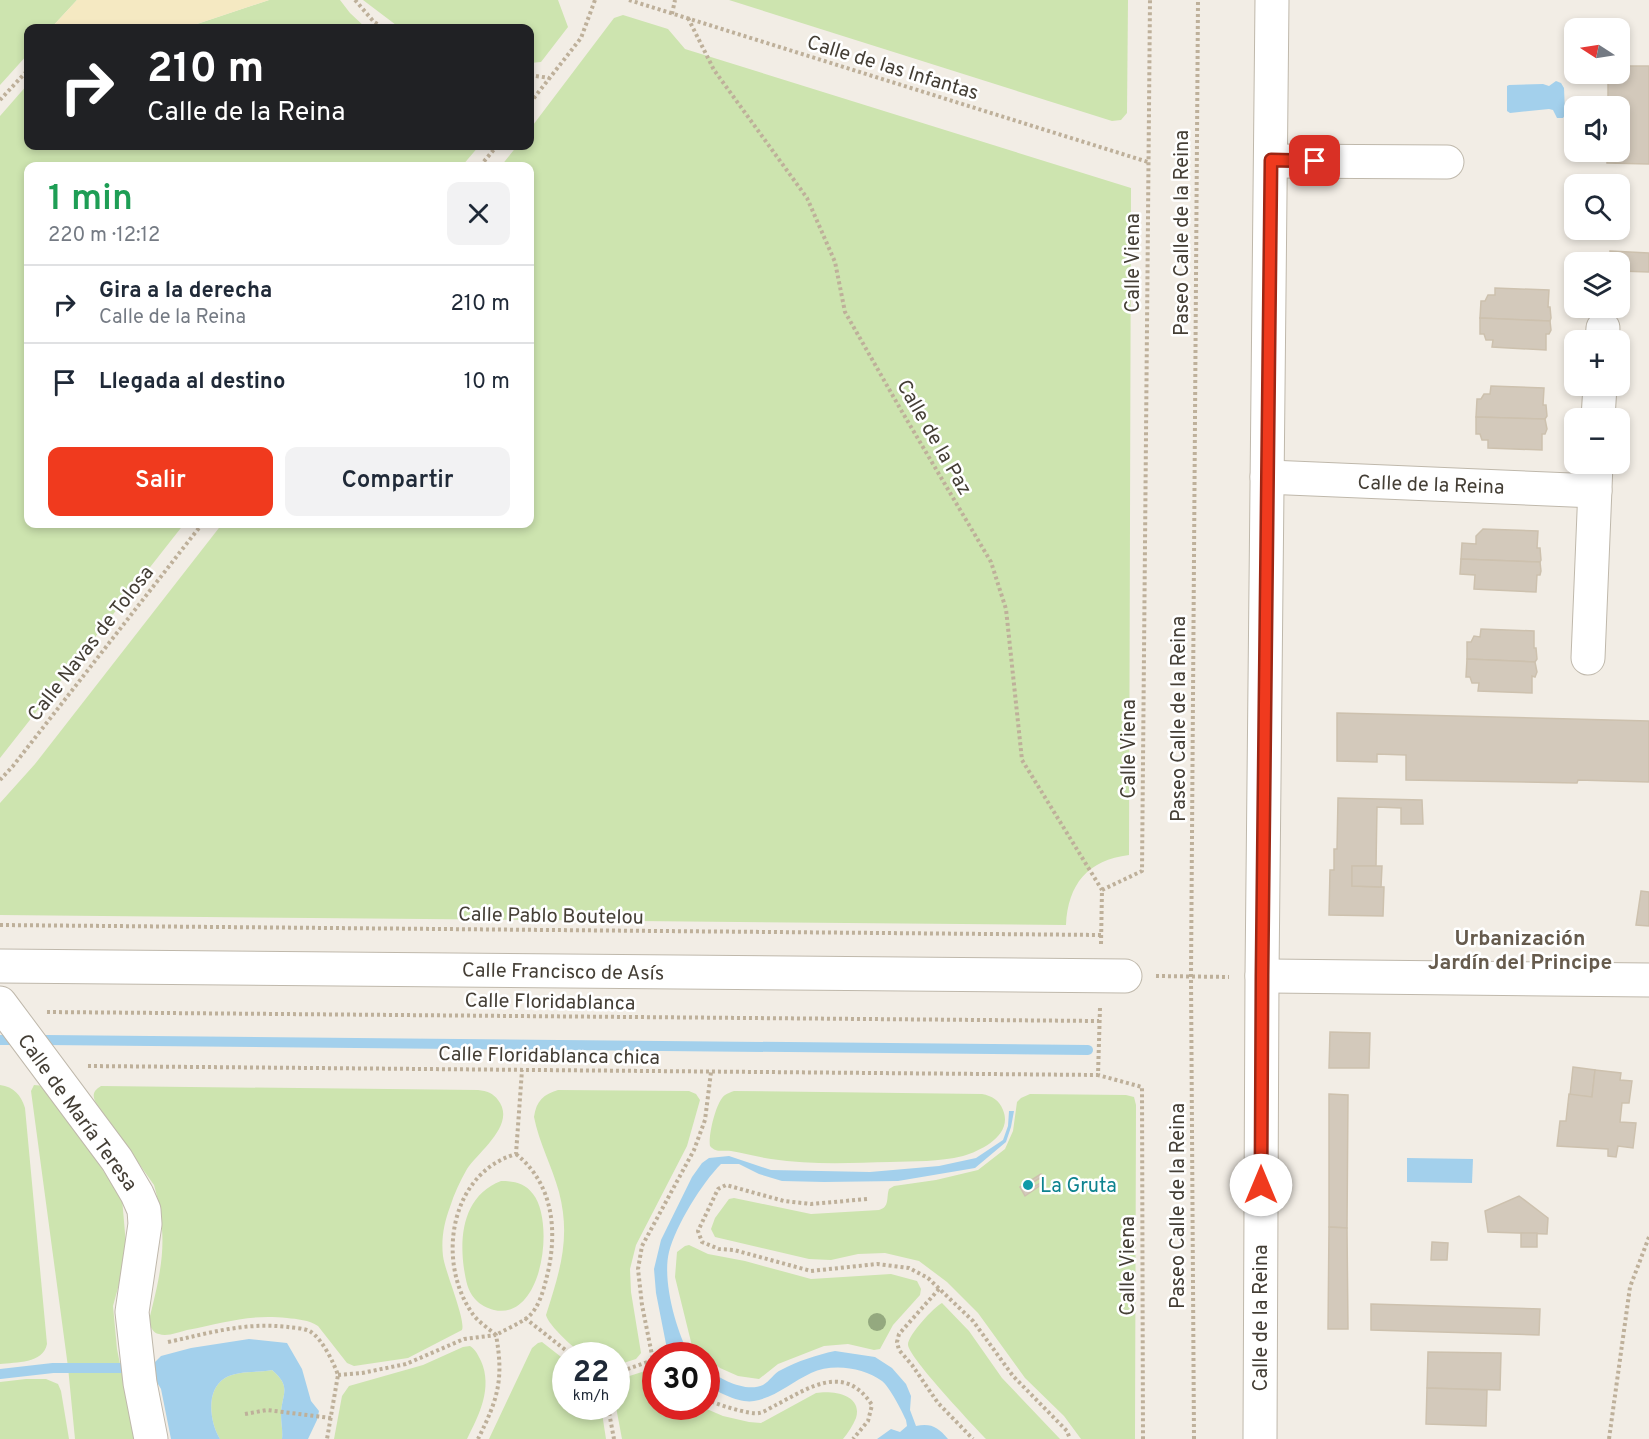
<!DOCTYPE html>
<html lang="es">
<meta charset="utf-8">
<style>
:root{--surface:#fff;--page:#f2f2f3;--text:#1f2937;--muted:#747a83;--line:#e0e1e3;--accent:#f03a1e}
body{margin:0;font-family:Overpass,sans-serif;background:var(--page);color:var(--text);height:100vh;display:flex;flex-direction:column;font-size:22px;white-space:nowrap}
*{box-sizing:border-box;margin:0}
p{font-size:20px;color:var(--muted)}
.icon{flex:none;width:33px;height:33px;fill:none;stroke:currentColor;stroke-width:2;stroke-linecap:round;stroke-linejoin:round}
.map{position:relative;flex:1;overflow:hidden}
.side{position:absolute;left:24px;top:162px;width:510px;height:366px;display:flex;flex-direction:column;background:var(--surface);border-radius:12px;box-shadow:0 3px 9px #0003}
.side>*{flex:none}
.hud{position:absolute;left:24px;top:24px;width:510px;height:126px;border-radius:12px;box-shadow:0 3px 9px #0003;background:#202124;color:#fff;overflow:hidden}
.needle{width:39px;rotate:282deg}
.fabs{position:absolute;left:1564px;top:18px;display:grid;gap:12px}
.fabs a{display:grid;place-items:center;width:66px;height:66px;border-radius:12px;background:var(--surface);box-shadow:0 3px 9px #0003;font-size:30px}
.speed{position:absolute;left:552px;top:1342px;display:flex;gap:12px;font-size:30px;font-weight:700;text-align:center}
.speed>*{display:grid;place-content:center;width:78px;height:78px;border-radius:50%;background:var(--surface);box-shadow:0 3px 9px #0003;line-height:1}
.speed small{font-size:15px;font-weight:400}
.speed .limit{border:9px solid #d22;background:#fff;color:#111}
.pin{position:absolute;display:grid;place-items:center;width:51px;height:51px;color:#fff;margin:-26px;border-radius:12px;box-shadow:0 3px 9px #0006}
.me{position:absolute;width:66px;margin:-33px;rotate:0deg;stroke-linejoin:round;filter:drop-shadow(0 0 4px #0008)}
.turn{display:flex;align-items:center;gap:21px;height:126px;padding:0 24px;font-size:27px}
.turn .icon{width:78px;height:78px;stroke-width:2.5}
.turn b{display:block;font-size:42px;line-height:51px}
.round{display:grid;place-items:center;flex:none;width:63px;height:63px;border-radius:12px;background:var(--page)}
.head{display:flex;align-items:center;justify-content:space-between;height:102px;padding:0 24px}
h1{font-size:36px;font-weight:600;line-height:45px;color:#1e9e55}
.button{display:flex;gap:12px;margin-top:auto;padding:12px 24px}
.button a{flex:1;height:69px;border-radius:12px;background:var(--accent);color:#fff;font-size:24px;font-weight:600;line-height:69px;text-align:center}
.button a+a{background:var(--page);color:var(--text)}
ul{padding:0;list-style:none}
li{display:flex;align-items:center;gap:18px;height:78px;padding:0 24px;border-top:2px solid var(--line)}
li div{flex:1}
li b{display:block;font-size:22px}
li em{font-style:normal}
.map>svg:first-child{display:block}
.green{fill:#cde4af}
.sand{fill:#f5e9c2}
.water{fill:#a3d0ec}
.lines{fill:none;stroke-linecap:round;stroke-linejoin:round}
.stream{stroke:#a3d0ec;stroke-width:10}
.building{fill:#d3c9bb;stroke:#cdc1ae;stroke-width:1.5}
.minor-casing{stroke:#bfb8ab;stroke-width:35}
.path{stroke:#beb09a;stroke-width:4;stroke-dasharray:3 3;stroke-linecap:butt}
.minor{stroke:#fff;stroke-width:33}
.tree{fill:#94a97f}
.route-casing{stroke:#9c2614;stroke-width:15}
.route{stroke:#f03a1e;stroke-width:10}
.culture-dot{fill:#0f9aa8;stroke:#fff;stroke-width:2}
.labels{text-anchor:middle;stroke-width:5;stroke-linejoin:round;paint-order:stroke}
.street-label{font-size:20px;fill:#443e35;stroke:#fff}
.culture-label{font-size:20px;fill:#0d838f;stroke:#fff;text-anchor:start}
.neighbourhood-label{font-size:21px;font-weight:bold;fill:#665b4d;stroke:#fff}
</style>
<div class="map">
<svg width="1649" height="1439" viewBox="0 0 1649 1439">
<rect width="100%" height="100%" fill="#f2ede5"/>
<g class="green">
<polygon points="0,0 77,0 51,28 28,28 28,54 0,85"/>
<polygon points="269,0 340,0 350,13 366,28 185,28"/>
<polygon points="363,0 558,0 568,27 541,62 530,63 530,28 400,28"/>
<polygon points="729,0 1128,0 1127,113 1121,120 1112,121"/>
<path d="M623,15L668,29L685,49L1131,188L1129,855C1088,860 1068,884 1066,925L0,915V803L35,764L222,524H530V166H501L517,146H530V129L614,18Z"/>
<polygon points="28,84 28,146 479,146 462,166 28,166 28,524 184,524 0,758 0,116"/>
<path d="M0,1085C14,1087 21,1095 25,1108L47,1344C43,1364 16,1362 0,1364Z"/>
<polygon points="34,1085 45,1086 122,1198 126,1245 124,1266 113,1306 117,1349 135,1439 75,1439 68,1367 31,1091"/>
<path d="M101,1086L478,1090C487,1091 493,1093 498,1100C517,1124 479,1151 467,1169C460,1181 454,1194 450,1207C444,1223 441,1239 443,1256C445,1272 466,1320 462,1330L408,1358L354,1366L347,1363L318,1326C309,1320 297,1319 287,1318C248,1314 224,1323 187,1330C179,1332 167,1337 159,1334C153,1333 150,1327 149,1320C162,1269 169,1237 154,1185L96,1103C92,1095 93,1091 101,1086Z"/>
<path d="M558,1090L689,1091L696,1094L700,1100L687,1146L636,1245L630,1269L631,1292L641,1353L636,1359L617,1365L616,1356C608,1356 595,1359 587,1356C577,1352 548,1325 546,1315C560,1271 571,1238 559,1192C552,1166 539,1143 534,1117C536,1101 544,1094 558,1090Z"/>
<path d="M734,1091L982,1094C992,1096 999,1100 1003,1110C1013,1134 983,1150 963,1156C939,1162 914,1161 890,1162C851,1163 810,1165 771,1159C757,1157 744,1153 731,1151C722,1150 716,1153 710,1146C708,1136 716,1101 725,1095C728,1093 731,1092 734,1091Z"/>
<path d="M1030,1094L1126,1095L1134,1097L1136,1105L1135,1439H1081L1064,1416L1025,1378L978,1313L947,1282L919,1261L885,1253L858,1254L831,1260L809,1259L715,1237L711,1229L715,1218L729,1199L734,1198L811,1214L879,1210C890,1207 886,1198 889,1189L894,1186L936,1180L978,1170L1005,1149L1013,1131L1017,1102L1021,1098Z"/>
<path d="M501,1181C513,1181 525,1183 533,1194C555,1221 543,1321 494,1310C487,1308 480,1305 475,1299C467,1290 466,1280 464,1269C459,1235 464,1195 501,1181Z"/>
<polygon points="689,1245 708,1254 745,1261 811,1279 891,1274 917,1281 921,1289 920,1295 893,1325 880,1349 874,1350 848,1344 824,1346 778,1364 759,1379 738,1376 720,1368 692,1346 675,1277 677,1252 685,1246"/>
<path d="M942,1303L969,1331L1002,1378L1060,1439H986C973,1425 910,1359 908,1345C907,1336 934,1307 942,1303Z"/>
<polygon points="542,1342 565,1360 566,1407 601,1407 606,1439 489,1439 532,1348 538,1343"/>
<path d="M470,1346C476,1350 478,1355 481,1361C493,1388 479,1415 467,1439H334L342,1396L349,1386L423,1365L463,1347Z"/>
<path d="M272,1370C292,1387 282,1393 281,1414C281,1423 283,1431 282,1439H220C210,1423 205,1390 225,1378C238,1370 257,1373 272,1370Z"/>
<path d="M645,1371L655,1376L656,1407H702L723,1416L749,1422L761,1423L816,1393C832,1390 863,1394 856,1418C853,1425 848,1433 843,1439H622L616,1407L617,1380Z"/>
<polygon points="26,1379 46,1379 58,1384 61,1391 69,1439 0,1439 0,1382"/>
</g>
<polygon class="sand" points="77,0 269,0 185,28 51,28"/>
<g class="water">
<polygon points="1556,81 1561,83 1564,88 1565,115 1563,118 1557,118 1553,110 1549,109 1510,113 1507,111 1507,86 1509,85 1543,84 1549,86"/>
<path d="M1009,1111H1014L1011,1127L1006,1142L975,1168L898,1181L824,1182L782,1181L759,1174L739,1164H721C702,1183 676,1225 669,1252C662,1280 676,1331 690,1356H672L667,1349L656,1293L654,1269L661,1240L692,1177L702,1163L709,1158L729,1156L771,1170L870,1172L939,1166L976,1158L1003,1140L1008,1126Z"/>
<polygon points="1407,1158 1473,1159 1472,1183 1407,1182"/>
<path d="M249,1339L287,1343L302,1369L311,1401L319,1411L317,1420L308,1439H282C283,1431 281,1423 281,1414C282,1393 292,1387 272,1370C257,1373 238,1370 225,1378C205,1390 210,1423 220,1439H171L161,1389L155,1379V1362L161,1356L191,1348Z"/>
<path d="M835,1351L875,1357L892,1368L906,1384L911,1396L910,1410L916,1426C931,1423 938,1427 948,1439H877L891,1429L900,1432L907,1426L906,1420C902,1411 889,1386 882,1381C863,1367 832,1363 811,1373C792,1382 774,1398 754,1401C741,1404 717,1392 707,1385V1369C720,1379 746,1393 763,1385C770,1381 774,1373 781,1370C798,1361 816,1355 835,1351Z"/>
</g>
<g class="lines">
<g class="stream">
<polyline points="0,1040 11,1040"/>
<polyline points="46,1040 1088,1050"/>
<polyline points="0,1374 53,1368 127,1368"/>
</g>
</g>
<g class="building">
<polygon points="1620,66 1649,66 1649,164 1607,163 1607,152 1620,152 1620,106 1608,106 1608,74 1620,74"/>
<polygon points="1610,251 1649,253 1649,272 1620,271 1620,262 1598,262 1598,259 1610,260"/>
<polygon points="1495,288 1549,290 1548,307 1550,307 1551,318 1550,321 1480,318 1481,301 1485,301 1488,295 1495,295"/>
<polygon points="1480,318 1550,321 1551,330 1549,334 1546,334 1546,350 1492,347 1493,340 1486,340 1484,334 1480,334"/>
<polygon points="1491,386 1544,388 1543,405 1546,405 1547,416 1545,419 1476,417 1477,399 1481,399 1484,394 1490,394"/>
<polygon points="1476,417 1545,419 1547,429 1545,434 1542,434 1542,450 1488,448 1488,440 1482,440 1480,434 1476,434"/>
<polygon points="1483,529 1538,531 1537,548 1540,548 1541,560 1540,562 1461,559 1462,543 1476,544 1476,536"/>
<polygon points="1461,559 1540,562 1541,571 1540,575 1537,575 1536,592 1474,589 1475,575 1460,574"/>
<polygon points="1481,629 1534,631 1534,648 1536,648 1537,659 1535,662 1467,659 1467,642 1471,642 1474,636 1480,637"/>
<polygon points="1467,659 1535,662 1537,672 1535,677 1532,676 1532,693 1478,691 1479,683 1472,683 1470,677 1466,677"/>
<polygon points="1337,713 1649,721 1649,782 1578,780 1577,783 1406,780 1406,755 1377,754 1377,762 1337,761"/>
<polygon points="1338,798 1422,800 1423,824 1401,824 1401,808 1377,807 1376,866 1352,866 1352,886 1384,887 1383,916 1329,915 1330,870 1334,870 1334,849 1337,849"/>
<polygon points="1352,866 1382,866 1381,887 1352,886"/>
<polygon points="1641,891 1649,892 1649,926 1636,925"/>
<polygon points="1330,1032 1370,1033 1369,1068 1329,1068"/>
<polygon points="1573,1067 1595,1070 1592,1097 1570,1095"/>
<polygon points="1595,1070 1621,1073 1620,1080 1632,1081 1629,1103 1622,1103 1620,1122 1636,1123 1633,1148 1618,1146 1616,1157 1608,1156 1608,1149 1557,1146 1560,1121 1566,1121 1569,1094 1592,1097"/>
<polygon points="1329,1094 1348,1095 1347,1228 1329,1227"/>
<polygon points="1041,1174 1043,1176 1032,1183 1034,1187 1045,1180 1045,1182 1025,1196 1020,1187"/>
<polygon points="1519,1196 1548,1218 1547,1234 1488,1232 1485,1211"/>
<polygon points="1329,1227 1347,1228 1348,1329 1328,1329"/>
<rect x="1521" y="1233" width="16" height="14"/>
<polygon points="1432,1242 1448,1243 1447,1260 1431,1260"/>
<polygon points="1371,1304 1540,1309 1539,1335 1371,1330"/>
<polygon points="1428,1352 1501,1353 1500,1390 1427,1388"/>
<polygon points="1427,1388 1487,1390 1486,1426 1426,1424"/>
</g>
<g class="lines">
<g class="minor-casing">
<g id="minor">
<polyline points="1271,161 1447,162"/>
<polyline points="1602,340 1603,328"/>
<polyline points="1598,418 1600,386"/>
<polyline points="1267,477 1595,491"/>
<polyline points="1588,658 1596,464"/>
<polyline points="0,966 1125,976"/>
<polyline points="1262,976 1649,980"/>
<polyline points="0,1003 117,1160 137,1194 144,1210 145,1224 132,1312 140,1383 151,1439"/>
<polyline points="1260,1439 1262,976 1272,0"/>
</g>
</g>
<g class="path">
<polyline points="355,0 374,22 384,28"/>
<polyline points="629,0 1148,162"/>
<polyline points="672,14 675,0"/>
<polyline points="688,18 714,70 807,198 835,262 845,312 901,410 991,562 1006,609 1022,760 1102,890"/>
<polyline points="530,75 549,78"/>
<polyline points="0,100 26,72"/>
<polyline points="530,103 581,38 595,0"/>
<polyline points="480,166 497,146"/>
<polyline points="0,780 13,766 202,524"/>
<polyline points="0,925 1101,935"/>
<polyline points="1101,944 1102,890 1142,871 1150,0"/>
<polyline points="1156,976 1229,977"/>
<polyline points="1100,1008 1098,1075 1142,1087 1143,1439"/>
<polyline points="47,1012 1099,1021"/>
<polyline points="88,1066 1098,1075"/>
<path d="M516,1154C555,1185 558,1235 546,1280C543,1292 538,1309 528,1317C519,1324 506,1329 496,1335C488,1328 477,1321 472,1313C436,1261 450,1173 516,1154L522,1070"/>
<polyline points="867,1199 811,1204 784,1201 726,1185 718,1189 698,1231 702,1242 719,1249 734,1250 811,1271 877,1264 909,1268 928,1278 973,1321 1013,1376 1067,1431 1070,1439"/>
<polyline points="939,1289 899,1334 897,1342 899,1350 912,1365 938,1403 973,1439"/>
<polyline points="525,1318 573,1356"/>
<path d="M168,1342C210,1333 244,1322 288,1327C295,1328 305,1328 311,1332C322,1339 334,1363 338,1375L327,1439"/>
<polyline points="656,1363 653,1360 642,1305 638,1269 642,1246 694,1150 705,1120 711,1072"/>
<polyline points="616,1373 653,1360"/>
<path d="M338,1375L362,1373L406,1364L464,1339L496,1335C504,1379 498,1399 478,1439"/>
<path d="M706,1399C715,1404 750,1415 759,1413C765,1412 771,1407 776,1405C810,1387 845,1363 872,1405L868,1421L853,1439"/>
<polyline points="608,1407 614,1439"/>
<polyline points="245,1414 267,1410 331,1418"/>
<polyline points="1194,1439 1191,976 1198,0"/>
<polyline points="1609,1439 1630,1287 1649,1237"/>
</g>
<use href="#minor" class="minor"/>
</g>
<circle class="tree" cx="877" cy="1322" r="9"/>
<g class="lines">
<g class="route-casing">
<polyline id="route" points="1261,1185 1262,976 1271,160 1315,161"/>
</g>
<use href="#route" class="route"/>
</g>
<circle class="culture-dot" cx="1028" cy="1185" r="6"/>
<g class="labels">
<g class="street-label">
<text transform="translate(893 67) rotate(17)" y="7">Calle de las Infantas</text>
<text transform="translate(1181 233) rotate(-90)" y="7">Paseo Calle de la Reina</text>
<text transform="translate(1132 263) rotate(-90)" y="7">Calle Viena</text>
<text transform="translate(935 437) rotate(60)" y="7">Calle de la Paz</text>
<text transform="translate(1431 484) rotate(2)" y="7">Calle de la Reina</text>
<text transform="translate(90 643) rotate(-52)" y="7">Calle Navas de Tolosa</text>
<text transform="translate(1178 719) rotate(-90)" y="7">Paseo Calle de la Reina</text>
<text transform="translate(1128 749) rotate(-90)" y="7">Calle Viena</text>
<text transform="translate(551 915) rotate(1)" y="7">Calle Pablo Boutelou</text>
<text transform="translate(563 971) rotate(1)" y="7">Calle Francisco de Asís</text>
<text transform="translate(550 1001) rotate(1)" y="7">Calle Floridablanca</text>
<text transform="translate(549 1055) rotate(1)" y="7">Calle Floridablanca chica</text>
<text transform="translate(78 1112) rotate(54)" y="7">Calle de María Teresa</text>
<text transform="translate(1177 1206) rotate(-90)" y="7">Paseo Calle de la Reina</text>
<text transform="translate(1127 1266) rotate(-90)" y="7">Calle Viena</text>
<text transform="translate(1260 1318) rotate(-90)" y="7">Calle de la Reina</text>
</g>
<g class="culture-label">
<text x="1040" y="1192">La Gruta</text>
</g>
<g class="neighbourhood-label">
<text x="1520" y="945">Urbanización<tspan x="1520" dy="24">Jardín del Principe</tspan></text>
</g>
</g>
</svg>
<div class="fabs">
<a><svg class="needle" viewBox="-14 -14 28 28"><path d="M0-13l5 13h-10z" fill="#e53935"/><path d="M0 13l5-13h-10z" fill="#747a83"/></svg></a>
<a><svg class="icon" aria-label="sound" viewBox="0 0 24 24"><path d="M4 9h4l5-4v14l-5-4H4zM17 9q2 3 0 6"/></svg></a>
<a><svg class="icon" aria-label="search" viewBox="0 0 24 24"><circle cx="10" cy="10" r="6"/><path d="M15 15l6 6"/></svg></a>
<a><svg class="icon" aria-label="layers" viewBox="0 0 24 24"><path d="M12 4l9 5-9 5-9-5zM3 14l9 5 9-5"/></svg></a>
<a>+</a>
<a>−</a>
</div>
<div class="speed"><div>22<small>km/h</small></div><div class="limit">30</div></div>
<div class="pin" style="left:1315px;top:161px;background:#d93025"><svg class="icon" aria-label="arrive" viewBox="0 0 24 24"><path d="M6 21V4h12l-3 4 3 4H6"/></svg></div>
<svg class="me" style="left:1261px;top:1185px" viewBox="-20 -20 40 40"><circle r="19" fill="#fff"/><path d="M0-13L10 11 0 6-10 11z" fill="#f03a1e"/></svg>
<div class="hud">
<div class="turn"><svg class="icon" aria-label="right" viewBox="0 0 24 24"><path d="M7 20v-9h11M14 6l5 5-5 5"/></svg><div><b>210 m</b>Calle de la Reina</div></div>
</div>
<section class="side">
<div class="head"><div><h1>1 min</h1><p>220 m · 12:12</p></div><a class="round"><svg class="icon" aria-label="close" viewBox="0 0 24 24"><path d="M6 6l12 12M18 6L6 18"/></svg></a></div>
<ul>
<li><svg class="icon" aria-label="right" viewBox="0 0 24 24"><path d="M7 20v-9h11M14 6l5 5-5 5"/></svg><div><b>Gira a la derecha</b><p>Calle de la Reina</p></div><em>210 m</em></li>
<li><svg class="icon" aria-label="arrive" viewBox="0 0 24 24"><path d="M6 21V4h12l-3 4 3 4H6"/></svg><div><b>Llegada al destino</b></div><em>10 m</em></li>
</ul>
<div class="button"><a>Salir</a><a>Compartir</a></div>
</section>
</div>
